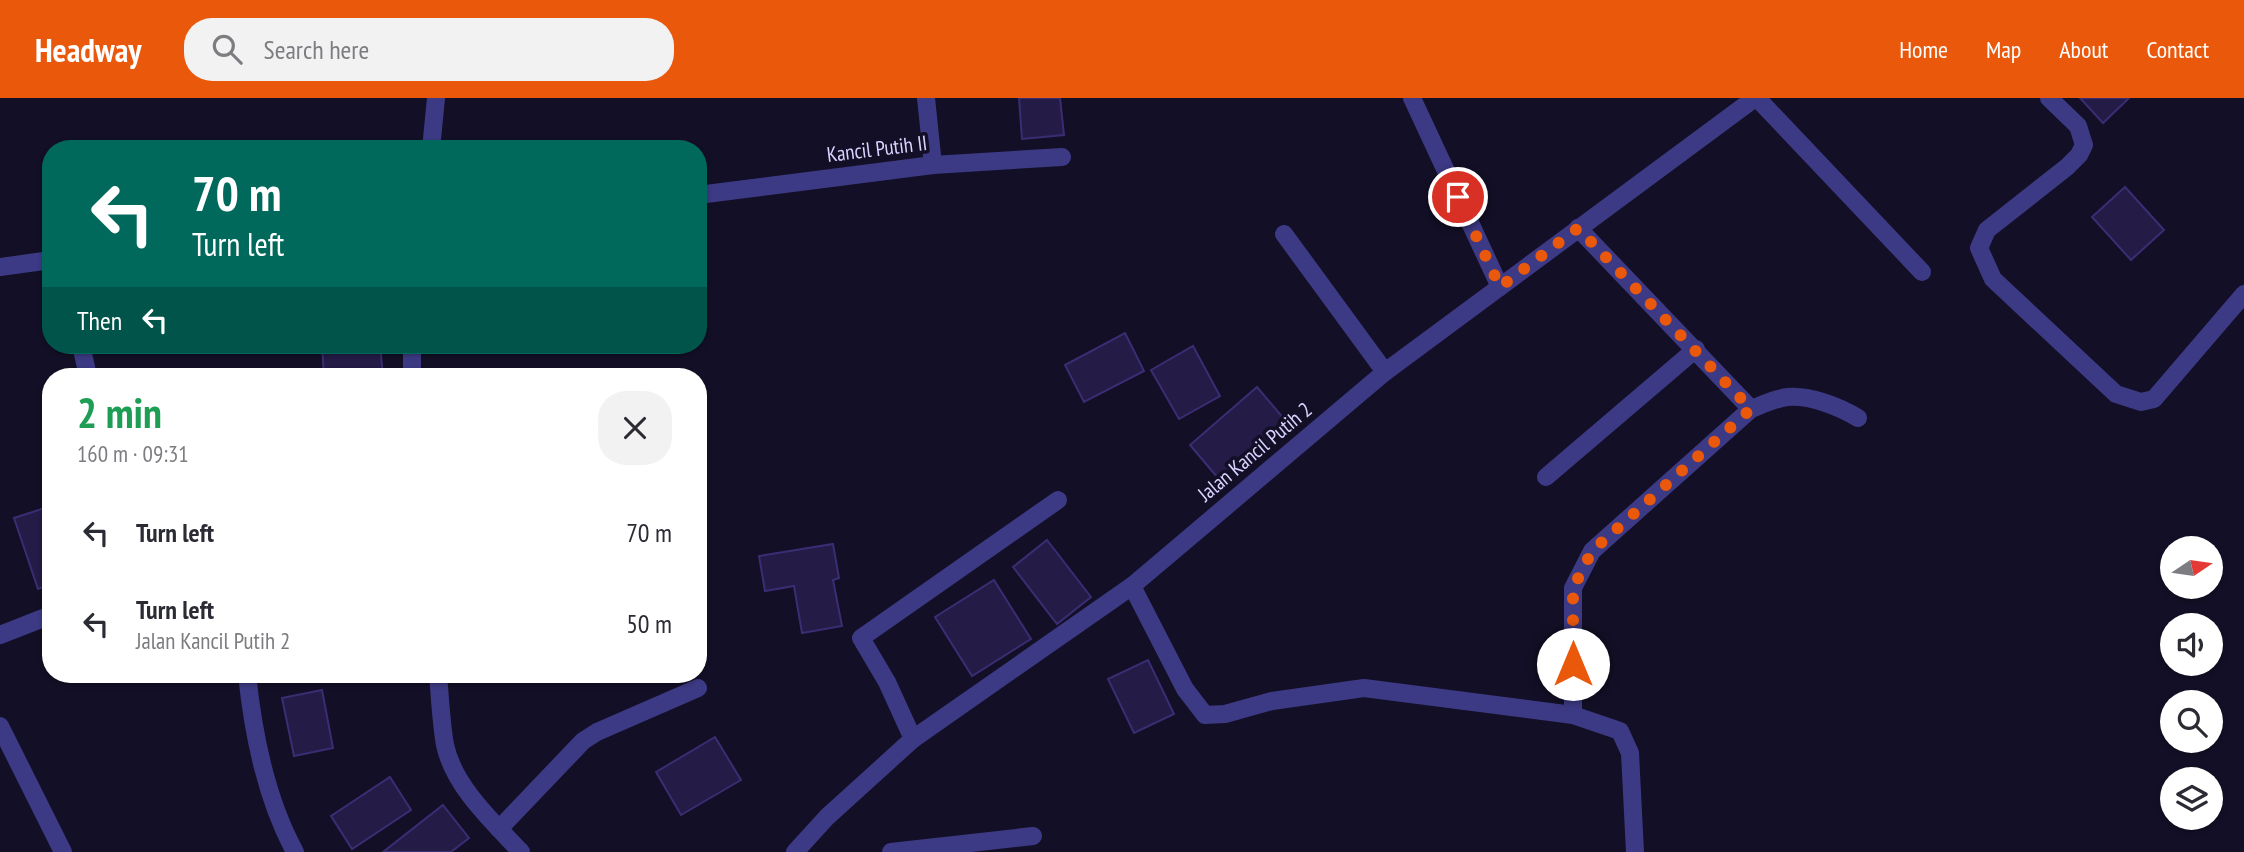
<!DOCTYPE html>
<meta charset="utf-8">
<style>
:root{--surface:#fff;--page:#f2f2f3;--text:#2b2b33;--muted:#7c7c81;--accent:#ea580c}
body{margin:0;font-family:"PT Sans Narrow",sans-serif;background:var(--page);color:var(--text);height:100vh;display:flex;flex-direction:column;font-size:26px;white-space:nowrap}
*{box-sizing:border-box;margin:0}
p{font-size:23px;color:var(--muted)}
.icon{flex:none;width:38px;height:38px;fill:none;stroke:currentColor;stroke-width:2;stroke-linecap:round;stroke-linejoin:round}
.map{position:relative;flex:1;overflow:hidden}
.panel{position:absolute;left:42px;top:270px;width:665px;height:315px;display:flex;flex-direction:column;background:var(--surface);border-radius:28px;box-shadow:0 2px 5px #0004}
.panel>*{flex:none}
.banner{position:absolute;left:42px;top:42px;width:665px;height:214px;border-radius:28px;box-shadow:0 2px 5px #0004;background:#00695c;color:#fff;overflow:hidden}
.needle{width:46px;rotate:77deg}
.tools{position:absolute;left:2160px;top:438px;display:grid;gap:14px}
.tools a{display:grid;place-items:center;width:63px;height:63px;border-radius:50%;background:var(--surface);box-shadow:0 2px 5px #0004;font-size:35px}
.pin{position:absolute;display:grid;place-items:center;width:60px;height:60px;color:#fff;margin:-30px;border:4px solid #fff;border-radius:50%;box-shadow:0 2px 7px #0007}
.me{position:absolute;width:77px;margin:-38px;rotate:0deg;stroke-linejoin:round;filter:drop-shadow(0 0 5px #0008)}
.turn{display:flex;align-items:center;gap:24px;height:147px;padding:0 35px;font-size:32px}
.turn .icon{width:91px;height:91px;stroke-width:2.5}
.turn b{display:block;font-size:49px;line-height:60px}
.then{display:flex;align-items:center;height:66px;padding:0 35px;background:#0003;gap:14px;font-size:26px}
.round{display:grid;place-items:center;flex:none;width:74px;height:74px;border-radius:28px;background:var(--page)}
.head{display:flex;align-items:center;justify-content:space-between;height:119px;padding:0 35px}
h1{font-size:42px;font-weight:600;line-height:52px;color:#1e9e55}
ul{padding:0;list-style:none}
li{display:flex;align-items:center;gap:21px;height:91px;padding:0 35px}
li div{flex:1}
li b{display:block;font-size:26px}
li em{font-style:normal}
header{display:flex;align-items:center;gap:42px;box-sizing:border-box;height:98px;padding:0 35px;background:var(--accent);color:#fff}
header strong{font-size:33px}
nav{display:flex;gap:38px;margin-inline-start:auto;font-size:24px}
.search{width:490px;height:63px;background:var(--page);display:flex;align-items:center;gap:18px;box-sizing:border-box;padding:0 24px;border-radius:28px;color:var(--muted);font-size:26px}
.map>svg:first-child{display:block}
.building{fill:#241b47;stroke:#3b2d73;stroke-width:2}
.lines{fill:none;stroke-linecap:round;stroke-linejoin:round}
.minor{stroke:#3d3a85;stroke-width:18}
.route{stroke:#ea580c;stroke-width:12;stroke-dasharray:0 21.6}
.labels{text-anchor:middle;stroke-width:7;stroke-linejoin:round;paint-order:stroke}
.street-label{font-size:21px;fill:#d9d4ff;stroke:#130f26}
</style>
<header>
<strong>Headway</strong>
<div class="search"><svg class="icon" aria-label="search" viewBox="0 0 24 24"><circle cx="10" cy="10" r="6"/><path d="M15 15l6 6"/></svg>Search here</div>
<nav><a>Home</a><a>Map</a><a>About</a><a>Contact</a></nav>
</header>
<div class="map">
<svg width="2244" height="754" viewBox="0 0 2244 754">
<rect width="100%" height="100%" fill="#130f26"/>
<g class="building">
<polygon points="1019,0 1060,0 1064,37 1022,41"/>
<polygon points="2080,0 2129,0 2103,25"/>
<polygon points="577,47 577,51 527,51 527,50"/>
<polygon points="2125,89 2164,132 2131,162 2092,119"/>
<polygon points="1125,235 1144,273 1084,304 1065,267"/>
<polygon points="322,247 380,247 383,278 324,278"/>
<polygon points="1193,248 1220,298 1179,321 1151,272"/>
<polygon points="1257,289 1290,328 1223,386 1190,347"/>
<polygon points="51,408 51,486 38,491 14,420"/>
<polygon points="1047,442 1091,499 1057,526 1013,469"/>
<polygon points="833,446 839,480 833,482 842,528 802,535 794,488 765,493 759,458"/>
<polygon points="994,482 1031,541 972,578 935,519"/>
<polygon points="1148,562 1174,616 1134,635 1108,581"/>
<polygon points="322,592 333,650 294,658 282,600"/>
<polygon points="715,639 741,682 681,717 656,674"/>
<polygon points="390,679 411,712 352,751 331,718"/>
<polygon points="443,707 469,740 451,754 383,754"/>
</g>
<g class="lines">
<g class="minor">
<polyline points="926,0 933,67"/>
<polyline points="1412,0 1500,189"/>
<polyline points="1757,0 1922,174"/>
<polyline points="2049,0 2078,28 2084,47 2079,57 2067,69 1987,132 1979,150 1993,181 2116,296 2141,304 2154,301 2244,196"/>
<polyline points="431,51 436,0"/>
<polyline points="698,97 933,67 1062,59"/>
<polyline points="1284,136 1385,274"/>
<polyline points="0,169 51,162"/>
<polyline points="81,247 88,278"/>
<polyline points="412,247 412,278"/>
<path d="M1751,311C1762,307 1776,300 1788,299C1810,297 1840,309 1858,320"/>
<polyline points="1546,379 1696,251"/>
<polyline points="1132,488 1185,591 1205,617 1225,616 1272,603 1364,590 1573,617 1620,633 1630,655 1635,754"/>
<polyline points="0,537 51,517"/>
<path d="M247,576C253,635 266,701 295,754"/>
<path d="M438,576C440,599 441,624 445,647C454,689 493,724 521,754"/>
<polyline points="1573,617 1573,490 1592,453 1751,311 1578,130"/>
<polyline points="0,628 63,754"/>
<polyline points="913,641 887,584 861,540 1058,402"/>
<polyline points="499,731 583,643 597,634 698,590"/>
<polyline points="795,754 827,719 913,641 1132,488 1385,274 1755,0"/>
<polyline points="891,754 1033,738"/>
</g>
</g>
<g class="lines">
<polyline class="route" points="1458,99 1500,189 1578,130 1751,311 1592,453 1573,490 1573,566"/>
</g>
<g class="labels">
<g class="street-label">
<text transform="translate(877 51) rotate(-7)" y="7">Kancil Putih II</text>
<text transform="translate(1255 354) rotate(-40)" y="7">Jalan Kancil Putih 2</text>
</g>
</g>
</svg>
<div class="tools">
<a><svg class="needle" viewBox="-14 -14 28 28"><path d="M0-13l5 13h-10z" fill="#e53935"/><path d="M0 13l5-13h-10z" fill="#7c7c81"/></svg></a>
<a><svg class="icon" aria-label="sound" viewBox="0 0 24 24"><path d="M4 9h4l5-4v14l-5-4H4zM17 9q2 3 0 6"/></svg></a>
<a><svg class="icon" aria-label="search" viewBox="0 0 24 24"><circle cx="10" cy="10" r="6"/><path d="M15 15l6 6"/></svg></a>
<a><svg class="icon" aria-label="layers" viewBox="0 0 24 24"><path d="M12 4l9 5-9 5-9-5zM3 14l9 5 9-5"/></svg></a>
</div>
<div class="pin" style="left:1458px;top:99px;background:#d93025"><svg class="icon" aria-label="arrive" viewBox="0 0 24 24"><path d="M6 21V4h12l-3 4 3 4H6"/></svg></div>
<svg class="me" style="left:1573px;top:566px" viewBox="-20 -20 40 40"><circle r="19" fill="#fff"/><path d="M0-13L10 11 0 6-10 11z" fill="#ea580c"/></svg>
<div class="banner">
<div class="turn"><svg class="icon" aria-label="left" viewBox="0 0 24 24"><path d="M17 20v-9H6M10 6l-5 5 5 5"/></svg><div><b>70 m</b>Turn left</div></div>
<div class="then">Then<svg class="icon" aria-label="left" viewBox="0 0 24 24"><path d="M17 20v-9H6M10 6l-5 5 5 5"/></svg></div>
</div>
<section class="panel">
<div class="head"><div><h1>2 min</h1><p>160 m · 09:31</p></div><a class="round"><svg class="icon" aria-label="close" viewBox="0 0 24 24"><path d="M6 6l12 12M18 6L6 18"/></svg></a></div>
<ul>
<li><svg class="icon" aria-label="left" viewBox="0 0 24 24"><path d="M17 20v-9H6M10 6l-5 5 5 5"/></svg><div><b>Turn left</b></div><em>70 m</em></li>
<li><svg class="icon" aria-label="left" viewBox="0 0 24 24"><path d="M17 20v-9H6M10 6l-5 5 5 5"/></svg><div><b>Turn left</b><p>Jalan Kancil Putih 2</p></div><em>50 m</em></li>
</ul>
</section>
</div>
